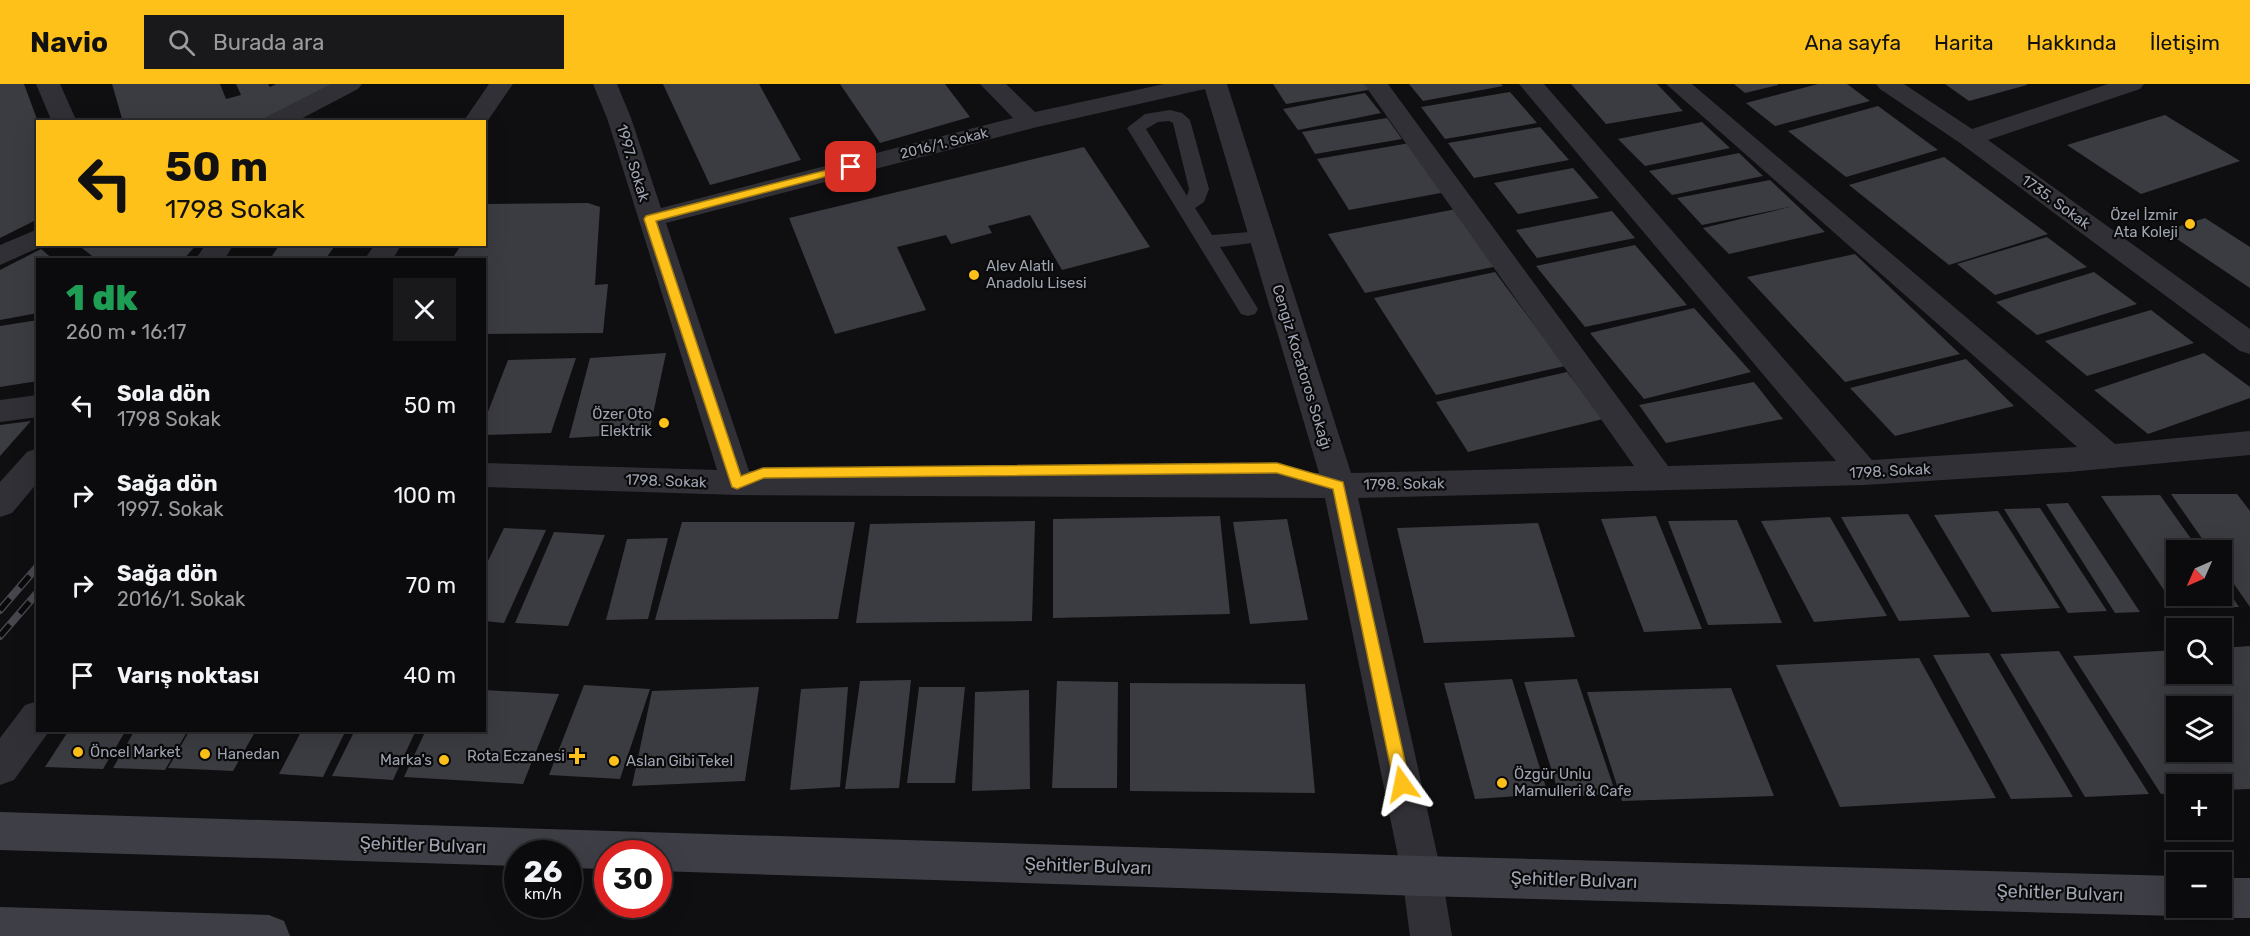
<!DOCTYPE html>
<html lang="tr">
<meta charset="utf-8">
<style>
:root{--surface:#0b0b0d;--page:#19191b;--text:#f1f3f6;--muted:#9a9b9d;--line:#2b2b2e;--accent:#fec119}
body{margin:0;font-family:Rubik,sans-serif;background:var(--page);color:var(--text);height:100vh;display:flex;flex-direction:column;font-size:22px;white-space:nowrap}
*{box-sizing:border-box;margin:0}
p{font-size:20px;color:var(--muted)}
.icon{flex:none;width:33px;height:33px;fill:none;stroke:currentColor;stroke-width:2;stroke-linecap:round;stroke-linejoin:round}
.map{position:relative;flex:1;overflow:hidden}
.side{position:absolute;left:36px;top:174px;width:450px;height:474px;display:flex;flex-direction:column;background:var(--surface);border-radius:0px;box-shadow:0 6px 24px #0002,0 0 0 2px var(--line)}
.side>*{flex:none}
.guide{position:absolute;left:36px;top:36px;width:450px;height:126px;border-radius:0px;box-shadow:0 6px 24px #0002,0 0 0 2px var(--line);background:#fec119;color:#111;overflow:hidden}
.needle{width:39px;rotate:225deg}
.buttons{position:absolute;left:2166px;top:456px;display:grid;gap:12px}
.buttons a{display:grid;place-items:center;width:66px;height:66px;border-radius:0px;background:var(--surface);box-shadow:0 6px 24px #0002,0 0 0 2px var(--line);font-size:30px}
.speed{position:absolute;left:504px;top:756px;display:flex;gap:12px;font-size:30px;font-weight:700;text-align:center}
.speed>*{display:grid;place-content:center;width:78px;height:78px;border-radius:50%;background:var(--surface);box-shadow:0 6px 24px #0002,0 0 0 2px var(--line);line-height:1}
.speed small{font-size:15px;font-weight:400}
.speed .limit{border:9px solid #d22;background:#fff;color:#111}
.pin{position:absolute;display:grid;place-items:center;width:51px;height:51px;color:#fff;margin:-26px;border-radius:12px;box-shadow:0 3px 9px #0006}
.me{position:absolute;width:66px;margin:-33px;rotate:348deg;stroke-linejoin:round;filter:drop-shadow(0 0 4px #0008)}
.turn{display:flex;align-items:center;gap:21px;height:126px;padding:0 30px;font-size:27px}
.turn .icon{width:78px;height:78px;stroke-width:2.5}
.turn b{display:block;font-size:42px;line-height:51px}
.round{display:grid;place-items:center;flex:none;width:63px;height:63px;border-radius:0px;background:var(--page)}
.overview{display:flex;align-items:center;justify-content:space-between;height:102px;padding:0 30px}
h1{font-size:36px;font-weight:800;line-height:45px;color:#1e9e55}
ul{padding:0;list-style:none}
li{display:flex;align-items:center;gap:18px;height:90px;padding:0 30px}
li div{flex:1}
li b{display:block;font-size:22px}
li em{font-style:normal}
header{display:flex;align-items:center;gap:36px;box-sizing:border-box;height:84px;padding:0 30px;background:var(--accent);color:#111}
header strong{font-size:28px}
nav{display:flex;gap:33px;margin-inline-start:auto;font-size:21px}
.search{width:420px;height:54px;background:var(--page);display:flex;align-items:center;gap:15px;box-sizing:border-box;padding:0 21px;border-radius:0px;color:var(--muted);font-size:22px}
.map>svg:first-child{display:block}
.building{fill:#3b3c41;fill-rule:evenodd}
.lines{fill:none;stroke-linecap:round;stroke-linejoin:round}
.lane{fill:#303036;fill-rule:evenodd}
.street{fill:#303036;fill-rule:evenodd}
.secondary{fill:#3e3f46;fill-rule:evenodd}
.rail-casing{stroke:#47484f;stroke-width:8}
.rail{stroke:#0a0a0b;stroke-width:5;stroke-dasharray:15;stroke-linecap:butt}
.route{fill:#fec119;stroke:#a57d10;stroke-width:1.5}
.poi-dot{fill:#fec119;stroke:#0a0a0b;stroke-width:2}
.labels{text-anchor:middle;stroke-width:4.5;stroke-linejoin:round;paint-order:stroke}
.far-street-label{font-size:14px;fill:#9fa4b3;stroke:#0a0a0b}
.street-label{font-size:15px;fill:#9fa4b3;stroke:#0a0a0b}
.poi-label{font-size:15px;fill:#9fa4b3;stroke:#0a0a0b;text-anchor:start}
.near-street-label{font-size:18px;fill:#9fa4b3;stroke:#0a0a0b}
</style>
<header>
<strong>Navio</strong>
<div class="search"><svg class="icon" aria-label="search" viewBox="0 0 24 24"><circle cx="10" cy="10" r="6"/><path d="M15 15l6 6"/></svg>Burada ara</div>
<nav><a>Ana sayfa</a><a>Harita</a><a>Hakkında</a><a>İletişim</a></nav>
</header>
<div class="map">
<svg width="2250" height="852" viewBox="0 0 2250 852">
<rect width="100%" height="100%" fill="#0f0f11"/>
<g class="building">
<polygon points="0,0 24,0 38,38 38,135 0,154"/>
<polygon points="112,0 220,0 226,15 241,11 236,0 268,0 270,3 276,0 336,0 257,38 123,38"/>
<polygon points="663,0 759,0 801,76 710,101"/>
<polygon points="840,0 945,0 970,33 880,59"/>
<polygon points="1273,0 1370,0 1374,5 1286,20"/>
<polygon points="1409,0 1501,0 1503,2 1423,17"/>
<polygon points="1571,0 1657,0 1683,27 1606,40"/>
<polygon points="1734,0 1778,0 1778,1 1745,9"/>
<polygon points="1818,0 1847,0 1870,17 1775,42 1746,19"/>
<polygon points="1945,0 2027,0 2027,1 1969,17"/>
<polygon points="1510,8 1537,39 1445,55 1421,23"/>
<polygon points="1365,9 1381,29 1298,46 1283,25"/>
<polygon points="1878,22 1938,66 1846,93 1788,47"/>
<polygon points="2165,31 2240,77 2141,110 2067,61"/>
<polygon points="1387,34 1402,55 1315,70 1302,48"/>
<polygon points="1702,38 1730,64 1645,82 1618,55"/>
<polygon points="1540,43 1569,76 1474,94 1448,59"/>
<polygon points="1410,59 1446,108 1349,126 1317,75"/>
<polygon points="1084,63 1150,163 1062,186 1030,131 988,142 992,149 951,160 946,151 897,163 926,226 835,250 789,134"/>
<polygon points="1739,69 1763,92 1672,111 1649,87"/>
<polygon points="1944,73 2048,150 1949,181 1849,101"/>
<polygon points="1573,84 1599,114 1518,130 1494,99"/>
<polygon points="1770,96 1825,148 1729,170 1703,144 1794,122 1702,141 1677,114"/>
<polygon points="588,119 600,123 595,201 608,200 603,249 484,250 484,176 451,176 462,160 484,160 486,120"/>
<polygon points="1456,125 1498,182 1365,209 1328,150"/>
<polygon points="1612,127 1635,154 1537,174 1516,146"/>
<polygon points="2205,134 2250,163 2250,204 2165,147"/>
<polygon points="2047,153 2087,183 1995,211 1957,180"/>
<polygon points="77,160 197,160 183,176 97,176"/>
<polygon points="280,160 336,160 327,173 272,172"/>
<polygon points="1635,161 1687,221 1585,243 1536,182"/>
<polygon points="41,165 54,176 38,176 38,229 0,236 0,186"/>
<polygon points="1855,170 1960,270 1845,298 1747,193"/>
<polygon points="1495,188 1565,282 1436,311 1374,214"/>
<polygon points="2094,188 2137,220 2037,251 1996,218"/>
<polygon points="1694,224 1751,288 1644,315 1590,249"/>
<polygon points="2151,226 2194,259 2087,292 2045,257"/>
<polygon points="38,236 38,297 0,303 0,242"/>
<polygon points="666,269 649,349 569,354 590,274"/>
<polygon points="2204,269 2250,303 2250,314 2148,350 2094,306"/>
<polygon points="576,274 551,349 484,351 484,338 508,276"/>
<polygon points="1966,275 2014,322 1895,352 1850,304"/>
<polygon points="1567,288 1603,335 1468,368 1436,318"/>
<polygon points="1754,298 1783,335 1666,359 1639,321"/>
<polygon points="31,337 0,372 0,341"/>
<polygon points="2171,410 2237,410 2250,427 2250,523 2222,483 2222,466 2210,466"/>
<polygon points="2160,411 2199,466 2176,466 2176,512 2222,512 2222,498 2239,523 2176,524 2101,412"/>
<polygon points="2068,419 2140,528 2115,529 2046,420"/>
<polygon points="2040,424 2107,527 2068,529 2004,425"/>
<polygon points="1998,427 2060,524 1992,528 1934,431"/>
<polygon points="1908,430 1970,533 1899,537 1841,433"/>
<polygon points="1220,432 1230,530 1053,534 1053,435"/>
<polygon points="1656,432 1702,545 1644,548 1601,435"/>
<polygon points="1830,433 1887,532 1814,538 1761,437"/>
<polygon points="1287,435 1308,536 1250,540 1233,438"/>
<polygon points="1737,436 1782,539 1708,541 1668,437"/>
<polygon points="1035,437 1032,537 856,539 870,440"/>
<polygon points="682,438 855,438 838,535 655,536"/>
<polygon points="1538,439 1575,553 1424,559 1397,444"/>
<polygon points="504,444 546,446 504,539 484,537 484,485"/>
<polygon points="554,448 605,451 568,542 515,539"/>
<polygon points="668,454 648,535 606,536 627,455"/>
<path d="M2250,562V705L2222,706V700H2176V709L2161,710L2073,572L2176,566V590H2222V564ZM2176,622H2222V668H2176Z"/>
<polygon points="2059,567 2149,710 2085,713 2000,570"/>
<polygon points="1989,569 2073,713 2011,715 1933,571"/>
<polygon points="1919,574 1996,714 1840,723 1776,581"/>
<polygon points="1512,595 1548,710 1475,715 1444,599"/>
<polygon points="1577,595 1616,710 1560,713 1524,598"/>
<polygon points="911,596 899,704 845,705 860,597"/>
<polygon points="1057,597 1118,598 1117,704 1052,704"/>
<polygon points="1130,599 1305,600 1315,709 1130,707"/>
<polygon points="584,601 650,605 620,695 549,691"/>
<polygon points="759,603 745,697 632,702 652,607"/>
<polygon points="848,603 840,703 790,706 801,605"/>
<polygon points="919,603 965,603 955,699 907,699"/>
<polygon points="1731,604 1774,712 1622,717 1587,608"/>
<polygon points="484,606 559,610 523,700 404,693 426,646 484,646"/>
<polygon points="1029,606 1030,705 972,707 975,608"/>
<polygon points="69,646 126,646 103,685 45,683"/>
<polygon points="135,646 188,646 165,686 113,684"/>
<polygon points="190,646 256,646 233,687 168,684"/>
<polygon points="302,646 346,646 323,693 279,690"/>
<polygon points="355,646 416,646 393,696 332,692"/>
</g>
<g class="lines">
<path class="lane" d="M1170,26L1182,29L1190,36L1209,105L1204,118L1195,124L1212,151L1262,147L1269,149L1272,153L1269,157L1220,163L1258,225L1255,230L1248,232L1241,230L1127,44L1145,30ZM1169,37L1173,39L1189,105L1187,112L1146,45L1158,38Z"/>
<g class="street">
<polygon points="36,0 60,0 77,38 52,38"/>
<polygon points="331,0 362,0 358,5 295,38 263,38 266,33"/>
<polygon points="489,0 513,0 484,42 484,38 463,38"/>
<path d="M593,0H617L631,34L661,124L1013,34L980,0H1006L1035,28L1164,0H1227L1351,389L1634,382L1364,0H1388L1668,382L1836,377L1519,0H1544L1872,376L2077,363L1666,0H1692L2115,360L2250,347V371L2069,388L1864,401L1358,414L1442,792L1452,852H1410L1402,792L1325,414L737,411L484,403V379L717,386L607,34ZM1205,5L1319,389L749,387L666,139L1033,44Z"/>
<polygon points="1876,0 1904,0 1972,45 2108,0 2144,0 2140,5 1988,56 2250,245 2250,270 2240,267 1960,59 1880,5"/>
<polygon points="38,145 38,160 47,160 0,181 0,161"/>
<polygon points="206,160 234,160 224,176 195,176"/>
<polygon points="375,160 402,160 392,176 364,176"/>
<polygon points="38,311 38,333 0,338 0,316"/>
<polygon points="38,364 38,398 12,429 0,433 0,398 27,368"/>
<polygon points="38,617 38,646 50,646 14,696 0,701 0,654 25,621"/>
</g>
<g class="secondary">
<polygon points="0,728 1422,772 2176,792 2176,824 2192,824 2191,826 2176,832 1422,812 658,787 658,770 608,770 608,785 568,784 568,770 518,770 518,782 0,766"/>
<polygon points="2222,794 2250,794 2250,834 2222,834 2207,828 2205,824 2222,824"/>
<polygon points="0,823 269,831 284,837 290,852 0,852"/>
</g>
<g class="rail-casing">
<g id="rail">
<polyline points="0,526 38,482"/>
<polyline points="0,552 38,508"/>
</g>
</g>
<use href="#rail" class="rail"/>
</g>
<polygon class="route" points="851,80 855,81 855,85 656,137 741,392 763,384 1277,379 1343,398 1410,700 1408,706 1402,708 1397,706 1394,700 1333,405 1277,389 764,394 737,405 732,403 644,135 646,132"/>
<g class="poi-dot">
<circle cx="2190" cy="140" r="6"/>
<circle cx="974" cy="191" r="6"/>
<circle cx="664" cy="339" r="6"/>
<circle cx="78" cy="668" r="6"/>
<circle cx="205" cy="670" r="6"/>
<path d="M574 663h6v6h6v6h-6v6h-6v-6h-6v-6h6z"/>
<circle cx="444" cy="676" r="6"/>
<circle cx="614" cy="677" r="6"/>
<circle cx="1502" cy="699" r="6"/>
</g>
<g class="labels">
<g class="far-street-label">
<text transform="translate(944 59) rotate(-14)" y="5">2016/1. Sokak</text>
</g>
<g class="street-label">
<text transform="translate(633 79) rotate(73)" y="5">1997. Sokak</text>
<text transform="translate(2056 118) rotate(36)" y="5">1735. Sokak</text>
<text transform="translate(1302 283) rotate(73)" y="5">Cengiz Kocatoros Sokağı</text>
<text transform="translate(1890 387) rotate(-3)" y="5">1798. Sokak</text>
<text transform="translate(666 397) rotate(2)" y="5">1798. Sokak</text>
<text transform="translate(1404 400) rotate(-1)" y="5">1798. Sokak</text>
</g>
<g class="poi-label">
<text x="2178" y="136" text-anchor="end">Özel İzmir<tspan x="2178" dy="17">Ata Koleji</tspan></text>
<text x="986" y="187">Alev Alatlı<tspan x="986" dy="17">Anadolu Lisesi</tspan></text>
<text x="652" y="335" text-anchor="end">Özer Oto<tspan x="652" dy="17">Elektrik</tspan></text>
<text x="90" y="673">Öncel Market</text>
<text x="217" y="675">Hanedan</text>
<text x="565" y="677" text-anchor="end">Rota Eczanesi</text>
<text x="432" y="681" text-anchor="end">Marka's</text>
<text x="626" y="682">Aslan Gibi Tekel</text>
<text x="1514" y="695">Özgür Unlu<tspan x="1514" dy="17">Mamulleri &amp; Cafe</tspan></text>
</g>
<g class="near-street-label">
<text transform="translate(423 761) rotate(2)" y="6">Şehitler Bulvarı</text>
<text transform="translate(1088 782) rotate(2)" y="6">Şehitler Bulvarı</text>
<text transform="translate(1574 796) rotate(2)" y="6">Şehitler Bulvarı</text>
<text transform="translate(2060 809) rotate(2)" y="6">Şehitler Bulvarı</text>
</g>
</g>
</svg>
<div class="buttons">
<a><svg class="needle" viewBox="-14 -14 28 28"><path d="M0-13l5 13h-10z" fill="#e53935"/><path d="M0 13l5-13h-10z" fill="#9a9b9d"/></svg></a>
<a><svg class="icon" aria-label="search" viewBox="0 0 24 24"><circle cx="10" cy="10" r="6"/><path d="M15 15l6 6"/></svg></a>
<a><svg class="icon" aria-label="layers" viewBox="0 0 24 24"><path d="M12 4l9 5-9 5-9-5zM3 14l9 5 9-5"/></svg></a>
<a>+</a>
<a>−</a>
</div>
<div class="speed"><div>26<small>km/h</small></div><div class="limit">30</div></div>
<div class="pin" style="left:851px;top:83px;background:#d93025"><svg class="icon" aria-label="arrive" viewBox="0 0 24 24"><path d="M6 21V4h12l-3 4 3 4H6"/></svg></div>
<svg class="me" style="left:1402px;top:700px" viewBox="-20 -20 40 40"><path d="M0-17L14 15 0 8-14 15z" fill="#fec119" stroke="#fff" stroke-width="4"/></svg>
<div class="guide">
<div class="turn"><svg class="icon" aria-label="left" viewBox="0 0 24 24"><path d="M17 20v-9H6M10 6l-5 5 5 5"/></svg><div><b>50 m</b>1798 Sokak</div></div>
</div>
<section class="side">
<div class="overview"><div><h1>1 dk</h1><p>260 m · 16:17</p></div><a class="round"><svg class="icon" aria-label="close" viewBox="0 0 24 24"><path d="M6 6l12 12M18 6L6 18"/></svg></a></div>
<ul>
<li><svg class="icon" aria-label="left" viewBox="0 0 24 24"><path d="M17 20v-9H6M10 6l-5 5 5 5"/></svg><div><b>Sola dön</b><p>1798 Sokak</p></div><em>50 m</em></li>
<li><svg class="icon" aria-label="right" viewBox="0 0 24 24"><path d="M7 20v-9h11M14 6l5 5-5 5"/></svg><div><b>Sağa dön</b><p>1997. Sokak</p></div><em>100 m</em></li>
<li><svg class="icon" aria-label="right" viewBox="0 0 24 24"><path d="M7 20v-9h11M14 6l5 5-5 5"/></svg><div><b>Sağa dön</b><p>2016/1. Sokak</p></div><em>70 m</em></li>
<li><svg class="icon" aria-label="arrive" viewBox="0 0 24 24"><path d="M6 21V4h12l-3 4 3 4H6"/></svg><div><b>Varış noktası</b></div><em>40 m</em></li>
</ul>
</section>
</div>
